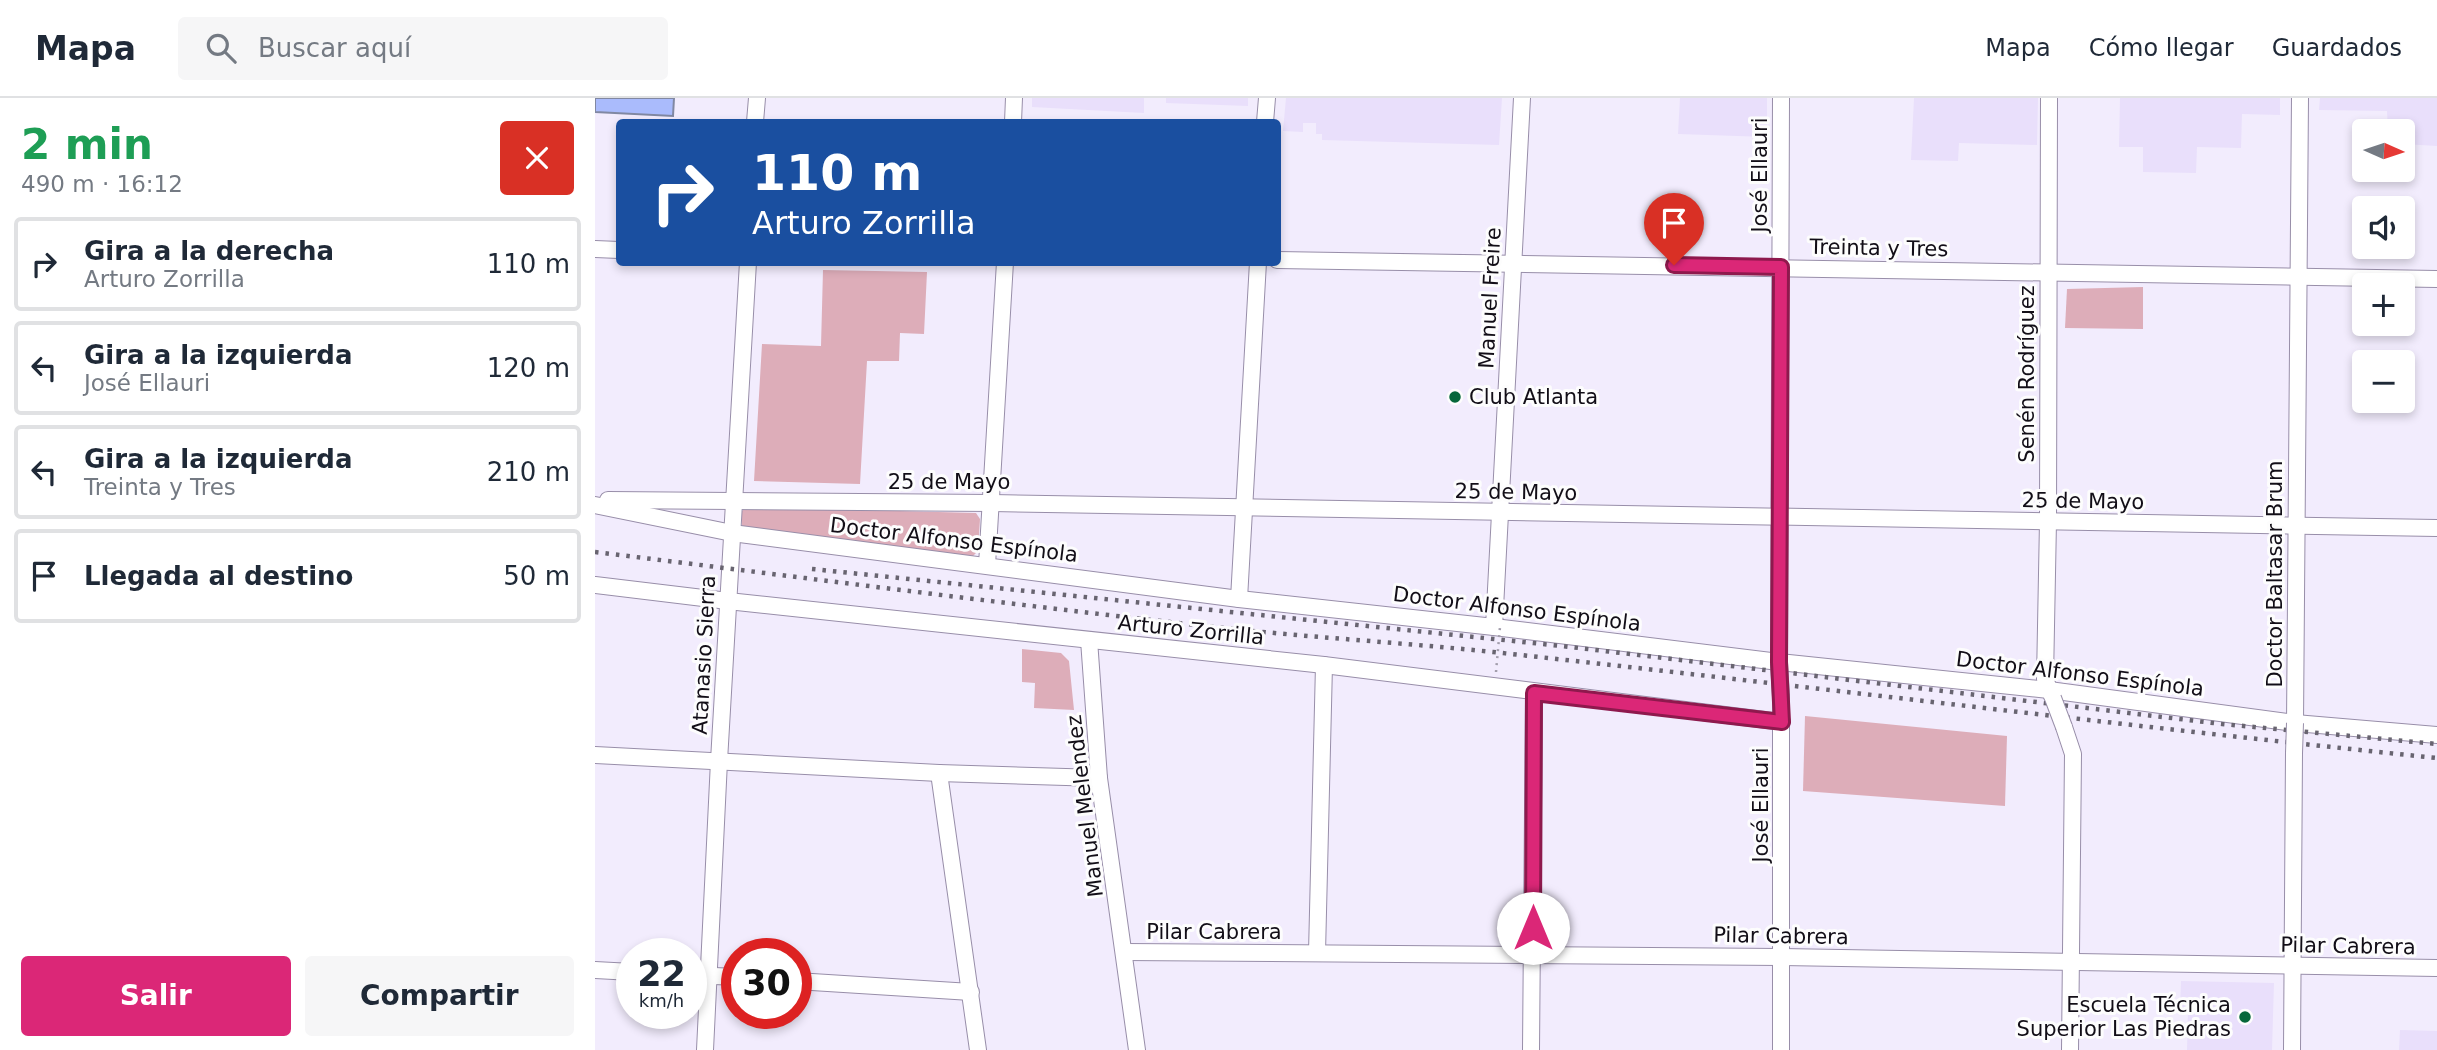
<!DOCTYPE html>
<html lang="es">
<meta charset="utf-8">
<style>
:root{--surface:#fff;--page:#f6f6f7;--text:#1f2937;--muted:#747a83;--line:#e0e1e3;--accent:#db2777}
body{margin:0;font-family:"DejaVu Sans",sans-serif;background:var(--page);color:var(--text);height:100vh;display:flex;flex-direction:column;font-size:26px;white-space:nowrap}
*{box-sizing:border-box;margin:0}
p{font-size:23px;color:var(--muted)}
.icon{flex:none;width:38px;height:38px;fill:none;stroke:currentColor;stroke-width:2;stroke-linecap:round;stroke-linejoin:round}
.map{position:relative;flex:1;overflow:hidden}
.details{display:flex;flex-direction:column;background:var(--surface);width:595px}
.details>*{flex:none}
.banner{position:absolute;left:21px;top:21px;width:665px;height:147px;border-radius:7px;box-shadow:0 4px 10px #0003;background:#1a4fa0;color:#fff;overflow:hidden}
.needle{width:46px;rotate:93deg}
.buttons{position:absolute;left:1757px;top:21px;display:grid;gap:14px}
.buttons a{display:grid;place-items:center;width:63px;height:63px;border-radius:7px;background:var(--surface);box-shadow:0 4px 10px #0003;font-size:35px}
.speed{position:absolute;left:21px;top:840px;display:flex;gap:14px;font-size:35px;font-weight:700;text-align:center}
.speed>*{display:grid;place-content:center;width:91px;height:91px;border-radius:50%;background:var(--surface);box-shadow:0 4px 10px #0003;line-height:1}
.speed small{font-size:18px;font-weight:400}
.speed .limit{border:10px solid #d22;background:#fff;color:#111}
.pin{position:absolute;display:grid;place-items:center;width:60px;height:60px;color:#fff;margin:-72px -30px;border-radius:50% 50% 50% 0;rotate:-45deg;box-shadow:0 0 7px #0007}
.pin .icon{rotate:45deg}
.me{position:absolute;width:77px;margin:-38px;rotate:0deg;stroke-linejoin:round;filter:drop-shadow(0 0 5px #0008)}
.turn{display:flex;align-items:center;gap:24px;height:147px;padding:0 21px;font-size:32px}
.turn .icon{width:91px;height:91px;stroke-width:2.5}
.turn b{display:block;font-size:49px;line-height:60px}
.round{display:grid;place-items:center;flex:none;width:74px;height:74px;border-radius:7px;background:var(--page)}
.summary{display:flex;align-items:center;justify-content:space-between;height:119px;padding:0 21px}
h1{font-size:42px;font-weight:700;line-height:52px;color:#1e9e55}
.cta{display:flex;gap:14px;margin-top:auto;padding:14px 21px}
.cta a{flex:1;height:80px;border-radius:7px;background:var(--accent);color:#fff;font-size:28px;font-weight:700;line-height:80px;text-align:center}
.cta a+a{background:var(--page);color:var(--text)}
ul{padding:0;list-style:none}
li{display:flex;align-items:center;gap:21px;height:94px;margin:0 14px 10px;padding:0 7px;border:4px solid var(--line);border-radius:7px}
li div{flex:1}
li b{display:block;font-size:26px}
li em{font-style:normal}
header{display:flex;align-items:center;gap:42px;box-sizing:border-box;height:98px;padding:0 35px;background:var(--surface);border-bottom:2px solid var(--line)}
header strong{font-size:33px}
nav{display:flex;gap:38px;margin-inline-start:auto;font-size:24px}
.search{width:490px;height:63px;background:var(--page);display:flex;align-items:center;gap:18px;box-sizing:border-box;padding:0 24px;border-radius:7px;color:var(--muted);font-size:26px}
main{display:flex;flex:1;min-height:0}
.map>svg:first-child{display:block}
.built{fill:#e9dffb}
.green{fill:#ddadb9}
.building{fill:#aabbfc;stroke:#8188a2;stroke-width:2}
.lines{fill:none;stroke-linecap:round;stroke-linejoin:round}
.street-casing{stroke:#988ea9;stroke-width:18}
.street{stroke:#fff;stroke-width:16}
.rail{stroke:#686470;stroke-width:4.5;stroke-dasharray:3.5 7;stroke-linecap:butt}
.street-bridge-casing{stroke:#988ea9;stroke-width:18;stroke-linecap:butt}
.path-bridge{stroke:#a39eac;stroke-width:2.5;stroke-dasharray:2 5;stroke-linecap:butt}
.street-bridge{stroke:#fff;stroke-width:16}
.route-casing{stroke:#8e194d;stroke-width:18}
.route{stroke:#db2777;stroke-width:12}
.poi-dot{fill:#06673b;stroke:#fdfdfd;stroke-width:2.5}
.labels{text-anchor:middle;stroke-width:6;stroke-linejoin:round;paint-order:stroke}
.street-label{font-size:21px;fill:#120e17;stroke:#fdfdfd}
.poi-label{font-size:21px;fill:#120e17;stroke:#fdfdfd;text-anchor:start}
</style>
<header>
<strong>Mapa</strong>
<div class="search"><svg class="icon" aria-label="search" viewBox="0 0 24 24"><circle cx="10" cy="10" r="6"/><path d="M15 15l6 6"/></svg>Buscar aquí</div>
<nav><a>Mapa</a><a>Cómo llegar</a><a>Guardados</a></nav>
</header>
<main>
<section class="details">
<div class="summary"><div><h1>2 min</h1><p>490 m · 16:12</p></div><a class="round" style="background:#d93025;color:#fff"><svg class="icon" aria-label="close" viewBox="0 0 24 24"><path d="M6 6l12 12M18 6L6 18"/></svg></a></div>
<ul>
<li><svg class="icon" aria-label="right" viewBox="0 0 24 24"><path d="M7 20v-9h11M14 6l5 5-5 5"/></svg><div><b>Gira a la derecha</b><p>Arturo Zorrilla</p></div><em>110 m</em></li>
<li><svg class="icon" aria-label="left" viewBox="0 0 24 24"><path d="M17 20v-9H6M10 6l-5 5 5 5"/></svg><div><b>Gira a la izquierda</b><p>José Ellauri</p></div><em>120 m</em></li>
<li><svg class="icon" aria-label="left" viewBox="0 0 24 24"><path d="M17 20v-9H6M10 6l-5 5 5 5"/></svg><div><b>Gira a la izquierda</b><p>Treinta y Tres</p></div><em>210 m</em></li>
<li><svg class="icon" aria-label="arrive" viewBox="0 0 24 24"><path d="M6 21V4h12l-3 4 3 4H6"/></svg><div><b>Llegada al destino</b></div><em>50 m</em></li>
</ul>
<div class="cta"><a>Salir</a><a>Compartir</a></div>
</section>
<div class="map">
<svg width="1842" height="952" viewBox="0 0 1842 952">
<rect width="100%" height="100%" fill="#f2ecfd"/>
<g class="built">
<polygon points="437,0 549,0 549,15 437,9"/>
<polygon points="571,0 653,0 653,8 571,5"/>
<polygon points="691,0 907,0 904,47 727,42 727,36 721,36 721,25 708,25 708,34 688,33"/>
<polygon points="1085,0 1172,0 1172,39 1083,36"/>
<polygon points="1319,0 1443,0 1442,47 1364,45 1363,63 1316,62"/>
<polygon points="1525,0 1685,0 1685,17 1647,16 1646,50 1602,49 1601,75 1548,74 1548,49 1524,49"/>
<polygon points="1725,0 1842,0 1842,48 1808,46 1808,33 1793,33 1792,13 1724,12"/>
<polygon points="1586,883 1679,885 1677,952 1592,952 1593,913 1585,912"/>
<polygon points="1805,932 1842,933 1842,952 1804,952"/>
</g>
<g class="green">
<polygon points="228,172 332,174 329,236 305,235 304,263 272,263 265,386 159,383 167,246 226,248"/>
<polygon points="1548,189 1548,231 1470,230 1472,191"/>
<polygon points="151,409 381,415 385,421 383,453 378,458 151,431 147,428 147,413"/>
<polygon points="427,551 466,555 474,563 479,612 439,610 440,585 427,584"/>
<polygon points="1210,618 1412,638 1410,708 1208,693"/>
</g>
<polygon class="building" points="0,0 79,0 78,18 0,14"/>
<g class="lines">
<g class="street-casing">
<g id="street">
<polyline points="1454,0 1453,423 1450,581 1457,598"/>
<polyline points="160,24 162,0"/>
<polyline points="418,24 419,0"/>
<polyline points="670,24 672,0"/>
<polyline points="0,151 24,152"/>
<polyline points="682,162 1842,181"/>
<polyline points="13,402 397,405 1842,430"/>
<polyline points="0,407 137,435 644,501 899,529 1184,564 1454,592 1700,625 1842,637"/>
<polyline points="392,467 410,164"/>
<polyline points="0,487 133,503 729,567 1187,624"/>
<polyline points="644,501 663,164"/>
<polyline points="899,529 927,0"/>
<polyline points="494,542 504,680 542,952"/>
<polyline points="1184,565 1186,0"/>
<polyline points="1700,625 1705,0"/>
<polyline points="1469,629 1478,656 1475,952"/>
<polyline points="0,657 344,675 504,680"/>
<polyline points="344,675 383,952"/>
<polyline points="530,854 1187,859 1842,870"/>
<polyline points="722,855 729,567"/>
<polyline points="0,872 37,874"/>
<polyline points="96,877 142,879"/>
<polyline points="201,883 376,894"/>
<polyline points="110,952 124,663 153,164"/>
<polyline points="936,952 939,595"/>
<polyline points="1186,952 1186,599"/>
<polyline points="1697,952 1699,655"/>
</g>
</g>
<use href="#street" class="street"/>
<g class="rail">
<path d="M0,454C213,480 425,508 638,531C725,540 811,545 898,554C1213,588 1527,628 1842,660"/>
<polyline points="217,471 967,548 1627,626 1842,646"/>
</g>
<g class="street-bridge-casing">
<g id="street-bridge">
<polyline points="1184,565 1186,599"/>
<polyline points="1458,600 1469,629"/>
<polyline points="1699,655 1700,625"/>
</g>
</g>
<polyline class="path-bridge" points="901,574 905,529"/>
<use href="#street-bridge" class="street-bridge"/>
</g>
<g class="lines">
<g class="route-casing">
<polyline id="route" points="938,830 939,595 1187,624 1184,564 1186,169 1079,167"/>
</g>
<use href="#route" class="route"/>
</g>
<g class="poi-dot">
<circle cx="860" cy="299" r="7"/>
<circle cx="1650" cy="919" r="7"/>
</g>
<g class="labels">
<g class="street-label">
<text transform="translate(1165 77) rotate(-90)" y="7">José Ellauri</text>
<text transform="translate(1284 150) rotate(1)" y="7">Treinta y Tres</text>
<text transform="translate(895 200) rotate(-87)" y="7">Manuel Freire</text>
<text transform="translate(1432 276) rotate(-90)" y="7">Senén Rodríguez</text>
<text x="354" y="391">25 de Mayo</text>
<text transform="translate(921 394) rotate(1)" y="7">25 de Mayo</text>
<text transform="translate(1488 403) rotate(1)" y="7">25 de Mayo</text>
<text transform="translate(359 442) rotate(7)" y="7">Doctor Alfonso Espínola</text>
<text transform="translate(1680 476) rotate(-90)" y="7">Doctor Baltasar Brum</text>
<text transform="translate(922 511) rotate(7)" y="7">Doctor Alfonso Espínola</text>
<text transform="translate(596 532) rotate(6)" y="7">Arturo Zorrilla</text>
<text transform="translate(109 557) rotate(-87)" y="7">Atanasio Sierra</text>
<text transform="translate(1485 576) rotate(7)" y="7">Doctor Alfonso Espínola</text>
<text transform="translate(1166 707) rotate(-90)" y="7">José Ellauri</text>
<text transform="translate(490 708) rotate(-97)" y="7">Manuel Melendez</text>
<text x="619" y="841">Pilar Cabrera</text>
<text transform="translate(1186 838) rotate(1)" y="7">Pilar Cabrera</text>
<text transform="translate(1753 848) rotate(1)" y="7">Pilar Cabrera</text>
</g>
<g class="poi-label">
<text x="874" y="306">Club Atlanta</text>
<text x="1636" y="914" text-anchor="end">Escuela Técnica<tspan x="1636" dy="24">Superior Las Piedras</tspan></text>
</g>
</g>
</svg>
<div class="buttons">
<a><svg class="needle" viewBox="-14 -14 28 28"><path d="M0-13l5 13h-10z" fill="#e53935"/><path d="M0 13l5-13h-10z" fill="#747a83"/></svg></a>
<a><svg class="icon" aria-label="sound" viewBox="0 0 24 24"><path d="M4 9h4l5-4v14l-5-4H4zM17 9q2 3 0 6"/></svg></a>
<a>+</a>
<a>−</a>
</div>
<div class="speed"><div>22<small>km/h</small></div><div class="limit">30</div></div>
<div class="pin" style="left:1079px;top:167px;background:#d93025"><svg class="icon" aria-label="arrive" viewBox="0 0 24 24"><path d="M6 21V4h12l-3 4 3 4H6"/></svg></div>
<svg class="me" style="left:938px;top:830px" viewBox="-20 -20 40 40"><circle r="19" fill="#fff"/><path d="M0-13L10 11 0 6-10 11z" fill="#db2777"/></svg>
<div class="banner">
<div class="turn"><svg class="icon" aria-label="right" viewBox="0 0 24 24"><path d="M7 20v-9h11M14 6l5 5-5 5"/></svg><div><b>110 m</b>Arturo Zorrilla</div></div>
</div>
</div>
</main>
